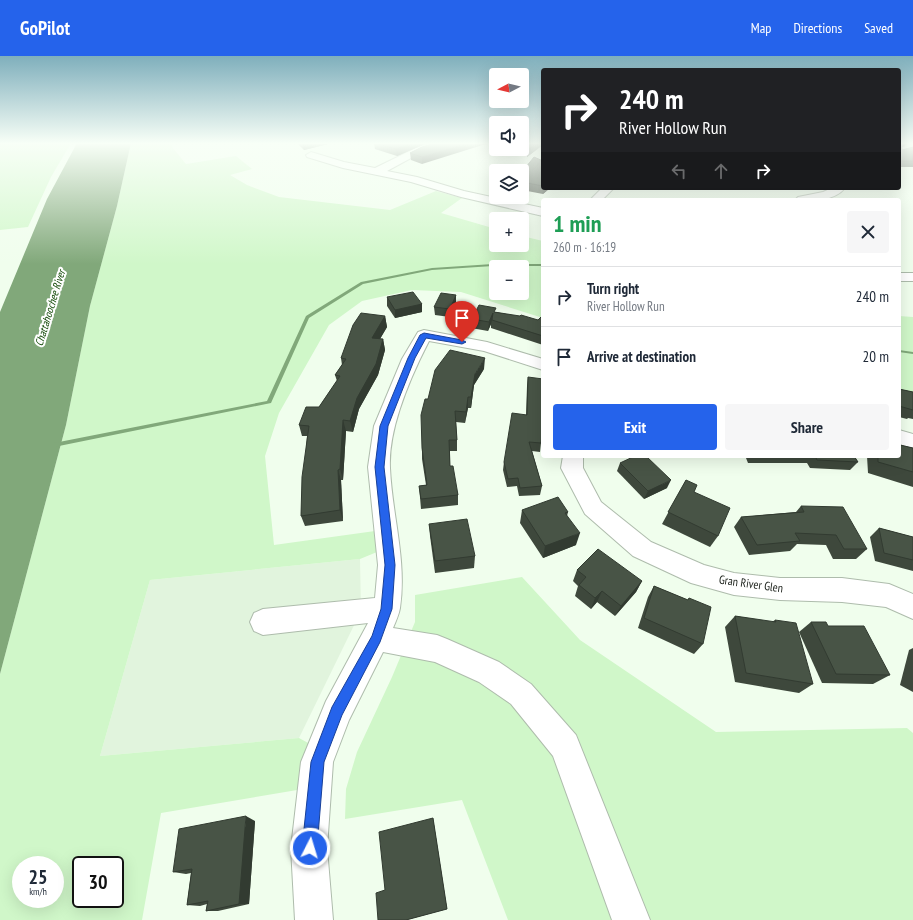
<!DOCTYPE html>
<meta charset="utf-8">
<style>
:root{--surface:#fff;--page:#f6f6f7;--text:#1f2937;--muted:#747a83;--line:#e0e1e3;--accent:#2563eb}
body{margin:0;font-family:"PT Sans Narrow",sans-serif;background:var(--page);color:var(--text);height:100vh;display:flex;flex-direction:column;font-size:15px;white-space:nowrap}
*{box-sizing:border-box;margin:0}
p{font-size:13px;color:var(--muted)}
.icon{flex:none;width:22px;height:22px;fill:none;stroke:currentColor;stroke-width:2;stroke-linecap:round;stroke-linejoin:round}
.map{position:relative;flex:1;overflow:hidden}
.drawer{position:absolute;left:541px;top:142px;width:360px;height:260px;display:flex;flex-direction:column;background:var(--surface);border-radius:4px;box-shadow:0 4px 16px #0002}
.drawer>*{flex:none}
.guide{position:absolute;left:541px;top:12px;width:360px;height:122px;border-radius:4px;box-shadow:0 4px 16px #0002;background:#202124;color:#fff;overflow:hidden}
.needle{width:26px;rotate:263deg}
.tools{position:absolute;left:489px;top:12px;display:grid;gap:8px}
.tools a{display:grid;place-items:center;width:40px;height:40px;border-radius:4px;background:var(--surface);box-shadow:0 4px 16px #0002;font-size:20px}
.speed{position:absolute;left:12px;top:800px;display:flex;gap:8px;font-size:20px;font-weight:700;text-align:center}
.speed>*{display:grid;place-content:center;width:52px;height:52px;border-radius:50%;background:var(--surface);box-shadow:0 4px 16px #0002;line-height:1}
.speed small{font-size:10px;font-weight:400}
.speed .limit{border:2px solid #111;border-radius:6px;background:#fff;color:#111}
.pin{position:absolute;display:grid;place-items:center;width:34px;height:34px;color:#fff;margin:-41px -17px;border-radius:50% 50% 50% 0;rotate:-45deg;box-shadow:0 0 4px #0007}
.pin .icon{rotate:45deg}
.me{position:absolute;width:44px;margin:-22px;rotate:5deg;stroke-linejoin:round;filter:drop-shadow(0 0 3px #0008)}
.turn{display:flex;align-items:center;gap:14px;height:84px;padding:0 12px;font-size:18px}
.turn .icon{width:52px;height:52px;stroke-width:2.5}
.turn b{display:block;font-size:28px;line-height:34px}
.lanes{display:flex;align-items:center;height:38px;padding:0 12px;background:#0003;justify-content:center;gap:20px;direction:ltr}
.lanes .off{opacity:.35}
.round{display:grid;place-items:center;flex:none;width:42px;height:42px;border-radius:4px;background:var(--page)}
.headline{display:flex;align-items:center;justify-content:space-between;height:68px;padding:0 12px}
h1{font-size:24px;font-weight:700;line-height:30px;color:#1e9e55}
.cta{display:flex;gap:8px;margin-top:auto;padding:8px 12px}
.cta a{flex:1;height:46px;border-radius:4px;background:var(--accent);color:#fff;font-size:16px;font-weight:700;line-height:46px;text-align:center}
.cta a+a{background:var(--page);color:var(--text)}
ul{padding:0;list-style:none}
li{display:flex;align-items:center;gap:12px;height:60px;padding:0 12px;border-top:1px solid var(--line)}
li div{flex:1}
li b{display:block;font-size:15px}
li em{font-style:normal}
header{display:flex;align-items:center;gap:24px;box-sizing:border-box;height:56px;padding:0 20px;background:var(--accent);color:#fff}
header strong{font-size:19px}
nav{display:flex;gap:22px;margin-inline-start:auto;font-size:14px}
.map>svg:first-child{display:block}
.built{fill:#e1f4dd}
.green{fill:#d0f7c9;fill-rule:evenodd}
.water{fill:#81a87a}
.lines{fill:none;stroke-linecap:round;stroke-linejoin:round}
.stream{fill:#81a87a;fill-rule:evenodd}
.minor-casing{stroke:#aebcac;stroke-width:2}
.minor{fill:#fff;fill-rule:evenodd}
.wall{fill:#3e483c}
.shaded-wall{fill:#323b31}
.building{fill:#485446;stroke:#323b31}
.route{fill:#2563eb;stroke:#184099}
.labels{text-anchor:middle;stroke-width:4;stroke-linejoin:round;paint-order:stroke}
.far-water-label{font-size:11px;font-style:italic;fill:#114805;stroke:#fff}
.street-label{font-size:12px;fill:#1a1f19;stroke:#fff}
</style>
<header>
<strong>GoPilot</strong>
<nav><a>Map</a><a>Directions</a><a>Saved</a></nav>
</header>
<div class="map">
<svg width="913" height="864" viewBox="0 0 913 864">
<rect width="100%" height="100%" fill="#f0feed"/>
<polygon class="built" points="360,503 361,555 299,682 100,700 150,524"/>
<g class="green">
<polygon points="0,87 71,87 51,121 28,171 0,174"/>
<path d="M131,87H172V91L186,108L236,100L252,113L230,119L247,129L279,141L390,154L436,135L462,142L441,157L496,173V189H522V180L543,185V262L461,236L412,234L362,245L329,269L279,357L265,400L274,489L375,475L377,496L360,503L150,524L100,700L299,682L310,688L303,733L161,757L142,864H0V618L66,369L90,250L117,150ZM496,211H522V237H496ZM21,809H55V843H21ZM81,809H115V843H81Z"/>
<polygon points="899,260 913,261 913,337 899,333"/>
<polygon points="522,521 580,584 716,676 907,672 913,677 913,864 508,864 462,744 345,763 346,733 357,696 392,621 415,566 415,539"/>
</g>
<polygon class="water" points="77,87 131,87 117,150 90,250 66,369 0,618 0,256 47,143"/>
<g class="lines">
<g class="stream">
<polygon points="493,208 543,208 543,210 493,210 432,214 363,228 309,262 271,347 54,391 52,389 54,387 267,345 306,260 361,226 432,212"/>
<polygon points="899,294 913,296 913,298 899,296"/>
</g>
<g class="minor-casing">
<g id="minor">
<polygon points="431,87 447,87 445,89 422,96 387,115 417,121 464,135 543,152 543,160 461,141 411,126 343,112 307,101 306,99 311,96 344,106 375,112 416,92"/>
<polygon points="602,132 614,132 602,144 590,144"/>
<path d="M832,132H845C836,144 809,148 796,143L798,141L823,136Z"/>
<rect x="899" y="217" width="14" height="8"/>
<path d="M424,274L487,286L543,303V314L484,295L429,285C411,320 388,372 390,412C392,459 407,504 400,552C399,558 396,565 393,572L437,579L447,583L499,606L531,628L576,679L650,864H612L553,700L511,648L479,626L435,606L383,596L349,664L333,706L327,792L333,864H295L291,792L301,706L326,645L368,567L263,579L254,575L250,566L254,557L263,553L375,542L378,509L368,411L374,370L402,303L418,276Z"/>
<polygon points="899,374 913,378 913,392 899,388"/>
<polygon points="563,400 583,400 583,412 601,446 651,486 704,509 734,517 780,522 842,522 889,528 913,538 913,563 886,551 842,546 780,544 734,539 691,527 633,500 585,458 561,412"/>
</g>
</g>
<use href="#minor" class="minor"/>
</g>
<g class="wall">
<polygon points="297,87 332,87 304,94"/>
<polygon points="374,87 427,87 397,100 375,93"/>
<polygon points="526,87 543,87 543,92 540,91 527,101"/>
<polygon points="899,87 906,87 905,90 902,91 902,94 913,91 913,111 899,111"/>
<polygon points="422,91 422,108 411,104 410,97"/>
<polygon points="543,105 543,132 550,132 543,138 522,134 522,116"/>
<polygon points="456,239 456,247 450,261 435,259 434,251"/>
<polygon points="387,241 422,248 422,256 395,262 387,250"/>
<polygon points="496,256 538,264 543,261 543,289 491,272 491,268 488,275 471,272 472,263"/>
<polygon points="385,260 387,271 380,283 383,283 385,294 378,319 359,353 353,376 346,375 343,424 341,424 343,465 305,470 301,460 307,380 302,380 299,369 319,351 337,325 335,319 342,309 341,302"/>
<polygon points="484,313 474,329 471,352 468,352 465,367 456,366 457,384 457,395 450,395 450,410 458,439 458,449 421,453 419,430 426,429 422,403 422,392 428,343"/>
<polygon points="528,321 541,387 540,396 532,395 542,430 540,439 519,440 517,430 507,431 503,414 504,406 526,359 527,330"/>
<polygon points="899,333 913,336 913,363 908,362 907,363 899,361"/>
<polygon points="899,389 900,389 913,392 913,431 868,417 867,400 899,400"/>
<polygon points="705,400 854,400 858,406 850,414 810,412 807,407 748,407 746,402"/>
<polygon points="620,407 667,432 644,443 617,415"/>
<polygon points="686,424 694,436 718,480 710,491 662,468"/>
<polygon points="801,450 867,493 856,503 833,503 826,489 797,488 790,495 749,499 734,471 741,461 796,456"/>
<polygon points="522,454 568,456 567,460 576,489 543,502 520,467"/>
<polygon points="429,468 475,500 474,512 435,517 430,480"/>
<polygon points="879,472 913,481 913,515 875,505 870,481"/>
<polygon points="577,514 642,525 636,536 615,560 597,546 591,553 575,540 578,530 573,525"/>
<polygon points="654,530 688,544 689,542 703,588 694,598 638,572 648,541"/>
<polygon points="735,560 772,566 775,564 813,628 799,637 735,626 725,571"/>
<polygon points="811,566 828,570 890,619 873,628 822,627 799,576"/>
<polygon points="913,592 913,636 900,629 909,594"/>
<polygon points="255,765 249,848 218,855 206,855 207,848 200,850 187,849 191,817 186,818 173,816"/>
</g>
<g class="shaded-wall">
<polygon points="303,87 332,87 304,94"/>
<polygon points="411,87 427,87 397,100 396,93"/>
<polygon points="468,87 489,87 422,108 422,101"/>
<polygon points="538,87 541,87 540,91 527,101 527,94"/>
<polygon points="901,87 906,87 905,90 899,92"/>
<polygon points="544,132 550,132 543,138"/>
<polygon points="456,239 456,247 450,261 450,253"/>
<polygon points="422,248 422,256 395,262 395,254"/>
<polygon points="493,257 492,264 491,268 488,275 489,266"/>
<polygon points="385,260 387,271 374,293 372,282"/>
<polygon points="383,283 385,294 378,319 359,353 353,376 350,365 357,342"/>
<polygon points="485,302 484,313 474,329 471,352 471,341 475,318"/>
<polygon points="468,341 468,352 465,367 466,356"/>
<polygon points="343,364 346,375 343,424 340,413"/>
<polygon points="338,414 341,424 343,465 340,454"/>
<polygon points="671,424 667,432 644,443 648,435"/>
<polygon points="580,477 576,489 543,502 545,490"/>
<polygon points="642,525 636,536 615,560 621,550"/>
<polygon points="602,535 597,546 591,553 595,542"/>
<polygon points="246,760 255,765 249,848 239,848"/>
<polygon points="433,762 447,853 406,864"/>
</g>
<g class="building">
<polygon points="375,87 411,87 396,93"/>
<polygon points="435,87 468,87 422,101 410,97 422,91"/>
<polygon points="527,87 538,87 527,94"/>
<polygon points="899,87 901,87 902,94 913,91 913,105 899,105"/>
<polygon points="534,101 543,105 543,130 522,126 522,116"/>
<polygon points="413,236 422,248 395,254 387,241"/>
<polygon points="441,237 456,239 450,253 434,251"/>
<polygon points="479,249 496,252 494,256 520,260 521,259 538,264 541,261 543,261 543,280 492,264 493,257 489,266 472,263"/>
<polygon points="361,257 385,260 372,282 383,283 376,308 357,342 350,365 343,364 340,413 338,414 340,454 301,460 302,421 309,370 299,369 306,351 319,351 340,320 335,319 346,303 341,302 353,269"/>
<polygon points="450,294 485,302 475,318 471,341 468,341 466,356 455,355 457,384 449,384 450,410 453,410 458,439 421,443 419,430 427,429 422,392 421,359 425,343 428,343 435,314"/>
<polygon points="528,321 543,323 543,372 541,387 529,386 542,430 520,432 518,422 508,423 504,406 512,357 527,359"/>
<polygon points="899,333 913,336 913,354 899,350"/>
<polygon points="900,389 913,392 913,416 878,406 878,400 899,400 899,394 900,394"/>
<polygon points="635,400 646,400 671,424 648,435 620,407"/>
<polygon points="815,400 854,400 858,406 817,404"/>
<polygon points="686,424 697,429 694,436 730,452 718,480 668,456"/>
<polygon points="558,441 568,456 565,457 580,477 545,490 522,454"/>
<polygon points="801,450 843,451 867,493 844,493 836,479 795,477 800,485 757,489 741,461 804,456"/>
<polygon points="467,463 475,500 435,505 429,468"/>
<polygon points="879,472 913,481 913,504 884,497"/>
<polygon points="598,493 642,525 621,550 602,535 595,542 579,529 586,521 577,514"/>
<polygon points="654,530 688,544 689,542 711,551 703,588 644,562"/>
<polygon points="735,560 776,566 775,564 796,567 813,628 746,617"/>
<polygon points="811,566 826,566 828,570 864,570 890,619 836,618"/>
<polygon points="246,760 239,848 206,855 208,845 187,849 192,813 173,816 179,773"/>
<polygon points="433,762 447,853 406,864 378,864 376,837 385,834 379,776"/>
</g>
<linearGradient id="sky" x2="0" y2="1"><stop stop-color="#7fafbc"/><stop offset="0.42" stop-color="#f8fff7"/><stop offset="1" stop-color="#f8fff7" stop-opacity="0"/></linearGradient>
<rect width="913" height="208" fill="url(#sky)"/>
<polygon class="route" points="424,277 462,284 466,286 462,288 426,282 415,302 388,370 384,411 395,509 392,553 380,586 342,659 324,706 317,792 315,797 310,800 304,797 302,792 311,706 332,651 372,580 381,553 385,509 375,411 380,370 408,302 420,279"/>
<g class="labels">
<g class="far-water-label">
<text transform="translate(50 252) rotate(-73)" y="4">Chattahoochee River</text>
</g>
<g class="street-label">
<text transform="translate(751 528) rotate(8)" y="4">Gran River Glen</text>
</g>
</g>
</svg>
<div class="tools">
<a><svg class="needle" viewBox="-14 -14 28 28"><path d="M0-13l5 13h-10z" fill="#e53935"/><path d="M0 13l5-13h-10z" fill="#747a83"/></svg></a>
<a><svg class="icon" aria-label="sound" viewBox="0 0 24 24"><path d="M4 9h4l5-4v14l-5-4H4zM17 9q2 3 0 6"/></svg></a>
<a><svg class="icon" aria-label="layers" viewBox="0 0 24 24"><path d="M12 4l9 5-9 5-9-5zM3 14l9 5 9-5"/></svg></a>
<a>+</a>
<a>−</a>
</div>
<div class="speed"><div>25<small>km/h</small></div><div class="limit">30</div></div>
<div class="pin" style="left:462px;top:286px;background:#d93025"><svg class="icon" aria-label="arrive" viewBox="0 0 24 24"><path d="M6 21V4h12l-3 4 3 4H6"/></svg></div>
<svg class="me" style="left:310px;top:792px" viewBox="-20 -20 40 40"><circle r="17" fill="#2563eb" stroke="#fff" stroke-width="3"/><path d="M0-11L8 9 0 5-8 9z" fill="#fff"/></svg>
<div class="guide">
<div class="turn"><svg class="icon" aria-label="right" viewBox="0 0 24 24"><path d="M7 20v-9h11M14 6l5 5-5 5"/></svg><div><b>240 m</b>River Hollow Run</div></div>
<div class="lanes"><svg class="icon off" aria-label="left" viewBox="0 0 24 24"><path d="M17 20v-9H6M10 6l-5 5 5 5"/></svg><svg class="icon off" aria-label="ahead" viewBox="0 0 24 24"><path d="M12 20V5M6 11l6-6 6 6"/></svg><svg class="icon" aria-label="right" viewBox="0 0 24 24"><path d="M7 20v-9h11M14 6l5 5-5 5"/></svg></div>
</div>
<section class="drawer">
<div class="headline"><div><h1>1 min</h1><p>260 m · 16:19</p></div><a class="round"><svg class="icon" aria-label="close" viewBox="0 0 24 24"><path d="M6 6l12 12M18 6L6 18"/></svg></a></div>
<ul>
<li><svg class="icon" aria-label="right" viewBox="0 0 24 24"><path d="M7 20v-9h11M14 6l5 5-5 5"/></svg><div><b>Turn right</b><p>River Hollow Run</p></div><em>240 m</em></li>
<li><svg class="icon" aria-label="arrive" viewBox="0 0 24 24"><path d="M6 21V4h12l-3 4 3 4H6"/></svg><div><b>Arrive at destination</b></div><em>20 m</em></li>
</ul>
<div class="cta"><a>Exit</a><a>Share</a></div>
</section>
</div>
